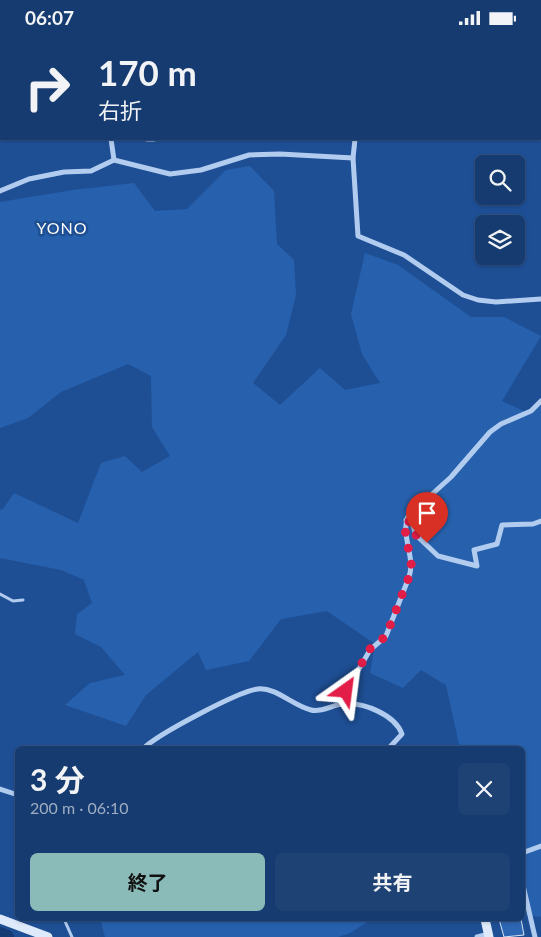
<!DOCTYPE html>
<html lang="ja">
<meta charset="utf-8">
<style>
:root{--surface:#163b70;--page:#1f4275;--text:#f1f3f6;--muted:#9eadc3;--line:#355583;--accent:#8bbbb9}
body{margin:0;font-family:Lato,"Noto Sans JP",sans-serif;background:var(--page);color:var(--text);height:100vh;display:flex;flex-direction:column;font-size:19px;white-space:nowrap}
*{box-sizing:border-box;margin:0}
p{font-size:16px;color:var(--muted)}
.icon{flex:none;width:28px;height:28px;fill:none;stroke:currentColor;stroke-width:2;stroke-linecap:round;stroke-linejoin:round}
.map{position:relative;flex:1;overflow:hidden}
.sheet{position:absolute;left:15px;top:711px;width:510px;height:175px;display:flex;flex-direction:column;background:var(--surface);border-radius:8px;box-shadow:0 1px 4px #0004,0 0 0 1px var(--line)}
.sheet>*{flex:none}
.top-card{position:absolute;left:0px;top:0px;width:541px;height:105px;box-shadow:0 1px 4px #0004,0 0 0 1px var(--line);background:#163b70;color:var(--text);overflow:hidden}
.tools{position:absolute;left:475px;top:120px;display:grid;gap:10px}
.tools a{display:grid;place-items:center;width:50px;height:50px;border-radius:8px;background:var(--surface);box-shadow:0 1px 4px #0004,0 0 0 1px var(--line);font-size:25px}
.pin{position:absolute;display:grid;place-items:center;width:42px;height:42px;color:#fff;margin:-51px -21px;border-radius:50% 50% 50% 0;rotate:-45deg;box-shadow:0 0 5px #0007}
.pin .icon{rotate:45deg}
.me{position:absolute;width:55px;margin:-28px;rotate:31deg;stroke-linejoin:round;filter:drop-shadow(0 0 4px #0008)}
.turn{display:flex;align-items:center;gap:18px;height:105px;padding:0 15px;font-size:22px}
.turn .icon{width:65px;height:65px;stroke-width:2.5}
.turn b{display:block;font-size:35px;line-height:42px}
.round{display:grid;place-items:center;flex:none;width:52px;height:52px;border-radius:8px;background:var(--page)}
.head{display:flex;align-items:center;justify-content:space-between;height:85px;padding:0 15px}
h1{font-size:30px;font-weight:700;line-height:38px}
.primary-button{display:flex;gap:10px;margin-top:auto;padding:10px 15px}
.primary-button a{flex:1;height:58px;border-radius:8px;background:var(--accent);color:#111;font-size:20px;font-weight:700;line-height:58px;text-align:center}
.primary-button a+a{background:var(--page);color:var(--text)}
.status{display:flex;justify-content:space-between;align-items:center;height:35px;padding:0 25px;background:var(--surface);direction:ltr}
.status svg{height:14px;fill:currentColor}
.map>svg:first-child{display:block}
.green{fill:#2761ad}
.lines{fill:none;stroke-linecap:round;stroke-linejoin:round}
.river{stroke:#143b73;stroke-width:14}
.building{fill:#2d66b2;stroke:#d7e6fa}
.lane{stroke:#b1ccef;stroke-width:3}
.street{stroke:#b1ccef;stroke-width:5}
.secondary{stroke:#deeafb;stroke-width:9}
.route{stroke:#e11d48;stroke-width:9;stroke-dasharray:0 16.2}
.labels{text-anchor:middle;stroke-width:5;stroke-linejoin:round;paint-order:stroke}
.quarter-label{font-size:16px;letter-spacing:1px;fill:#fff;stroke:#1e4f95}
</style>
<div class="status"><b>06:07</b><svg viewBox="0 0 49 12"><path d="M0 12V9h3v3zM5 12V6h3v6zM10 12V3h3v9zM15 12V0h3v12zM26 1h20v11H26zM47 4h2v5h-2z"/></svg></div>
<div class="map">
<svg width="541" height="902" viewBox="0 0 541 902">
<rect width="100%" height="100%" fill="#1e4f95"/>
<g class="green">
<polygon points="250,131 274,156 277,209 294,225 296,260 286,300 253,348 280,370 320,333 345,355 380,348 362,319 351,279 365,218 398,230 471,282 504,282 541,301 502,366 526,377 541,365 541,882 523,880 522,714 460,714 446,650 421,635 403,653 370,638 375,609 327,576 281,584 249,626 206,635 198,617 146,660 126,691 65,670 90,648 125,640 101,612 75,599 77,579 92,568 84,545 61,535 0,523 0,475 3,474 14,458 78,488 101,428 125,421 142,437 170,421 152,392 151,341 128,329 61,357 28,383 0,393 0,167 73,155 134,148 155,176 187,174 226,135"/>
<polygon points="100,884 372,884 350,898 338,902 105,902"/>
</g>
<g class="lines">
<g class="river">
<polyline points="540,40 541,40"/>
<polyline points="0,46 1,46"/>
<polyline points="0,899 7,902"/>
</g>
</g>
<polygon class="building" points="499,884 521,884 524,900 504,902"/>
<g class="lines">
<g class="lane">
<polyline points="0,559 13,566 23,565"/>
<polyline points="64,884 72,902"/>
</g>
<g class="street">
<polyline points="239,1 239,0"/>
<polyline points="368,1 368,0"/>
<polyline points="540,28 541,28"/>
<polyline points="540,50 541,50"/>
<polyline points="111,104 114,125"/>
<polyline points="147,104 154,104"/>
<polyline points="355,104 353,123 358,201 404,220 463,260 478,265 496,267 541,264"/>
<polyline points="0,156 29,144 64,137 91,136 114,125 170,139 201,135 249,120 280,119 353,123"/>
<polyline points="406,485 412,488 416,500 438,521 477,531 474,515 497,509 502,490 533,489 541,486"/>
<path d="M343,668L346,656L370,615L386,601L409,542C416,522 400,500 408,481L451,442L490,397L501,389L531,376L541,366"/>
<path d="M143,714C156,700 239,656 258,654C276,652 293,671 311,675C322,678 333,669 344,669C364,667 395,680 402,699L388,714"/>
<polyline points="0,754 18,760"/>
<polyline points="522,818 541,811"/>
<polyline points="522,846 535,902"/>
<polyline points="477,902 489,899"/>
</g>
<g class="secondary">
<polyline points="0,884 48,902"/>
<polyline points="485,884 489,902"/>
</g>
</g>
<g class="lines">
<polyline class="route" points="346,656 370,614 386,601 409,542 412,534 404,489 406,485 412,488 416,500 427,508"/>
</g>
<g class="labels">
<g class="quarter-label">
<text x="62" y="199">YONO</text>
</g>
</g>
</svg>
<div class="tools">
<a><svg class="icon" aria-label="search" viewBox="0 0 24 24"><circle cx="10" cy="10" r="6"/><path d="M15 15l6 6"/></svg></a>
<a><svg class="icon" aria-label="layers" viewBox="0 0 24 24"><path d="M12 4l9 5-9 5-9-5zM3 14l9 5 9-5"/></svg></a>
</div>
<div class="pin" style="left:427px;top:508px;background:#d93025"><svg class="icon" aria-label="arrive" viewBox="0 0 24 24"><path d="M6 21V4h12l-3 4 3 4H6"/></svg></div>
<svg class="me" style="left:346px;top:656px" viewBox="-20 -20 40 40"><path d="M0-17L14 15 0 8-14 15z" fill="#e11d48" stroke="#fff" stroke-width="4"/></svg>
<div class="top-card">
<div class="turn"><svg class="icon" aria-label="right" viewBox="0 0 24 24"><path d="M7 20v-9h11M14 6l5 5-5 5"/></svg><div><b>170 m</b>右折</div></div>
</div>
<section class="sheet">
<div class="head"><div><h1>3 分</h1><p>200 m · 06:10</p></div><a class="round"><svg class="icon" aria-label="close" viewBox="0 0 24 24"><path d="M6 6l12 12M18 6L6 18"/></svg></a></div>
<div class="primary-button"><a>終了</a><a>共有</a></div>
</section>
</div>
